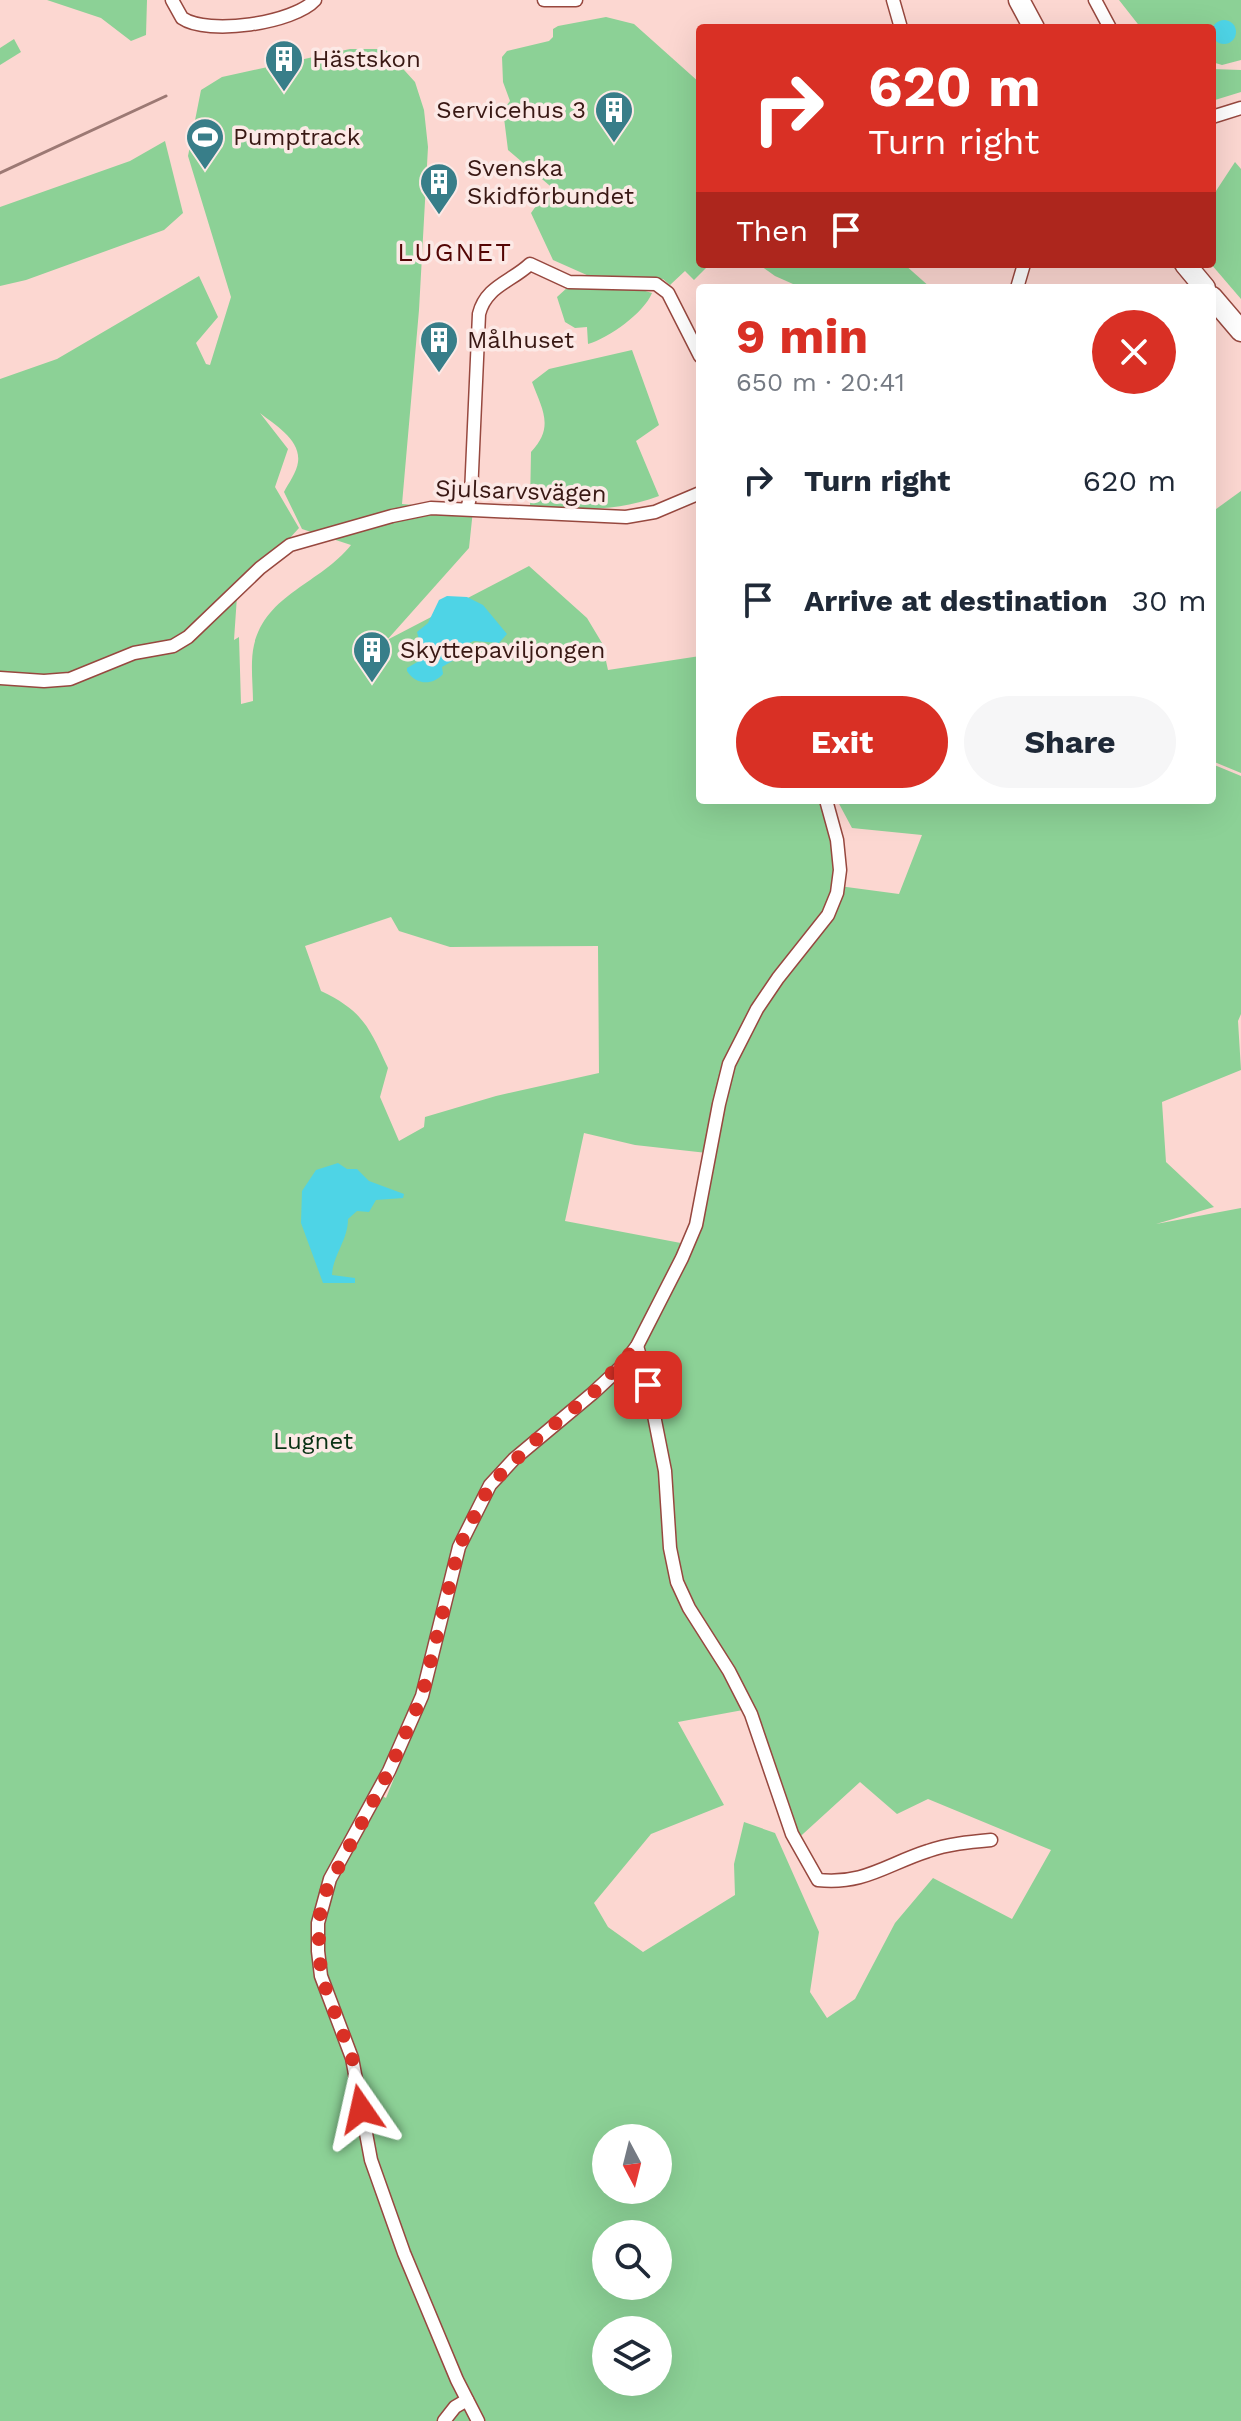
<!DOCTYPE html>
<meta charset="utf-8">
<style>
:root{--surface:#fff;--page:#f6f6f7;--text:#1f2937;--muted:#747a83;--accent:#d93025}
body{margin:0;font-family:"Work Sans",sans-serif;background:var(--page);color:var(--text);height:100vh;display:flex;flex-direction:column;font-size:30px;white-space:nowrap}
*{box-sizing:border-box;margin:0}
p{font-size:26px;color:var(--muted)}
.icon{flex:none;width:44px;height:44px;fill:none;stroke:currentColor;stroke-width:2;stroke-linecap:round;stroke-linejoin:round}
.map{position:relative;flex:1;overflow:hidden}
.side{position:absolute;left:696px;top:284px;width:520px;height:520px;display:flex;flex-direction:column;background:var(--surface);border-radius:8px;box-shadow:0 8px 32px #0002}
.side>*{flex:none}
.banner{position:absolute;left:696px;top:24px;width:520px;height:244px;border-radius:8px;box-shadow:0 8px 32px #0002;background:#d93025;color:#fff;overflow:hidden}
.needle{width:52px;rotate:173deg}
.buttons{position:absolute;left:592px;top:2124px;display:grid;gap:16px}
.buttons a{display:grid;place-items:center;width:80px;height:80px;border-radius:50%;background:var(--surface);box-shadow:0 8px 32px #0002;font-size:40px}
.pin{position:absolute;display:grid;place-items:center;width:68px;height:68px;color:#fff;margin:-34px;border-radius:16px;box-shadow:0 4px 12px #0006}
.me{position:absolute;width:88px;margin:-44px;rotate:349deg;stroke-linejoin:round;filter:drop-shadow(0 0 6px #0008)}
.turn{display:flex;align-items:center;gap:28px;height:168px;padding:0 40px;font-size:36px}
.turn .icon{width:104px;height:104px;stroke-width:2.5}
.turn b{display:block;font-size:56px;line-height:68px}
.then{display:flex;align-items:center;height:76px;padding:0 40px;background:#0003;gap:16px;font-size:30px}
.round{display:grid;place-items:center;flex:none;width:84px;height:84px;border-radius:42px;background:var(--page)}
.headline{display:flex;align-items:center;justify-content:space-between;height:136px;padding:0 40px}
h1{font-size:48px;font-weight:700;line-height:60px;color:var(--accent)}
.action{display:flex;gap:16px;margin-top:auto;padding:16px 40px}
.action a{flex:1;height:92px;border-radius:48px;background:var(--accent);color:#fff;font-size:32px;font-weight:700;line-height:92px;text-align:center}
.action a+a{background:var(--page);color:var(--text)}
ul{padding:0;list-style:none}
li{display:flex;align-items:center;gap:24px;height:120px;padding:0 40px}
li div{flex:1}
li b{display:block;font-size:30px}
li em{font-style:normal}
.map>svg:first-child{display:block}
.green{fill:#8cd196;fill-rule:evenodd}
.water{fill:#4ed4e6}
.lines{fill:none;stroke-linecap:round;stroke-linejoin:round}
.minor-casing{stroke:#97483f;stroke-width:15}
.highway-casing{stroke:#97483f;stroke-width:23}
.minor{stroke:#fff;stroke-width:12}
.highway{stroke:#fff;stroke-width:20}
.rail{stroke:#9c7974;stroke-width:3}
.route{stroke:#d93025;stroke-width:14;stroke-dasharray:0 25.2}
.labels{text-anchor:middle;stroke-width:7;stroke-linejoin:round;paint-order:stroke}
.poi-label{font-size:24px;fill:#391814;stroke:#fce9e6;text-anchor:start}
.street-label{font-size:24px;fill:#391814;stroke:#fce9e6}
.park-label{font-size:24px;fill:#093214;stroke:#fce9e6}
.neighbourhood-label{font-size:26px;letter-spacing:2px;fill:#530605;stroke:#fce9e6}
</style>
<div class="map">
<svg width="1241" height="2421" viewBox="0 0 1241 2421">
<rect width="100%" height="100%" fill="#fcd7d1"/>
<g class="green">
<polygon points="47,0 147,0 146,35 131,41 101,18"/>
<polygon points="1119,0 1241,0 1241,60 1222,65 1212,62 1212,28 1141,28"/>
<polygon points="606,17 634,24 700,83 700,264 710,264 694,280 685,271 670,285 663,279 589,276 553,260 531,213 541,199 556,191 508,150 503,110 510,101 503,82 502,57 507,51 549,41 553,37 553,29 558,26"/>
<polygon points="14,39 21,52 0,65 0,48"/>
<path d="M350,49H385L415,82L424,110L428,147L419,310L402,504L473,510L469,548L387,640L529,566L587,618L602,643L608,670L700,656V800H827L839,886L899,894L922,835L852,828L837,800H1212V764L1241,776V1014L1238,1021L1241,1070L1162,1102L1166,1162L1214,1207L1156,1224L1241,1208V2421H0V379L57,359L199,276L218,317L196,343L206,364L210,365L231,297L188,156L201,90L222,77ZM260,413C275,425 301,440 298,462C297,472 288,484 284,492L302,529L351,545C321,583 266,594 254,645C250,662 253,684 253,701L241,704L239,637L234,640L237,596L299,528L275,487L288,449ZM391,917L399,931L450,947L598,946L599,1073L496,1096L425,1117L424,1127L399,1141L380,1097L388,1068C369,1027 363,1011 321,991L305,946ZM584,1133L635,1145L707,1153L686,1244L565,1221ZM743,1710L792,1844L860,1782L897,1814L928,1799L1051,1850L1012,1919L933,1878L895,1923L855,1999L827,2018L810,1992L819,1932L775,1833L744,1822L734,1864L735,1895L643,1952L608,1927L594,1903L651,1834L724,1805L678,1722ZM404,1741L408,1744L386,1798L378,1794ZM606,2138H658V2190H606ZM606,2234H658V2286H606ZM606,2330H658V2382H606Z"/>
<polygon points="1212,69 1241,70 1241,92 1215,100 1212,92"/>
<polygon points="165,141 183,213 164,230 26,280 0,286 0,207 130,161"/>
<polygon points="1235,162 1241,169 1241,299 1211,264 1212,197"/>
<polygon points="758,264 904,264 931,288 802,288 775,276"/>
<path d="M568,287H632L652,293C644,313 609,338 588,344L587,327L575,328L565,322L557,297Z"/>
<path d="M632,350L659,425L636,441L659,496C614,513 577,509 530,507L531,452C555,427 542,409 532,382L549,369Z"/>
<polygon points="1241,491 1241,773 1212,761 1212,512"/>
</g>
<g class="water">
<circle cx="1224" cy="32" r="12"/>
<path d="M447,596L467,597L483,605L507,634L499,643L474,641L467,644L454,660L442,667L443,674C432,686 416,685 407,671V668L431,654L430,648L420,643L417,632L428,623L439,600Z"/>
<path d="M338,1163L347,1169H357L369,1181L404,1194L403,1198L376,1200L369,1212L357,1211L348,1219C348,1240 333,1255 332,1275L355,1278V1283H323L301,1223L302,1191L316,1170Z"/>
</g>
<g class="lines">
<g class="minor-casing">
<g id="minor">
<path d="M172,0L182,18C208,36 294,23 315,0"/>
<polyline points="544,0 576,0"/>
<polyline points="893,0 901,28"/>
<polyline points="1095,0 1110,28"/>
<polyline points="1212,117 1241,108"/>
<polyline points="1017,288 1024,264"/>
<path d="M467,509L471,494L479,314C486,286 511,282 530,264L569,282L656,284L668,293L700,356"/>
<polyline points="0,678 44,681 70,679 134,653 173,646 188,637 260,568 290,545 392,516 431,508 626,517 655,512 700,493"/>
<path d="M637,1346L647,1380L665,1471L670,1548L677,1582L689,1608L729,1671L751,1714L792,1834L818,1880C864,1885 887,1864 928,1851C948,1844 969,1842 991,1840"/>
<polyline points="444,2421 455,2407 467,2400"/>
<polyline points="478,2421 457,2380 404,2253 371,2160 352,2058 321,1976 318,1951 318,1923 330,1879 389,1771 422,1696 459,1547 490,1485 514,1459 593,1393 621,1367 637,1346 682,1258 696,1225 719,1104 729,1064 757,1009 778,978 828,915 837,893 840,870 837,840 826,800"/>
</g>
</g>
<g class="highway-casing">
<g id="highway">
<polyline points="1019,0 1034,28"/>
<polyline points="1185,264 1205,288"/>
<polyline points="1212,297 1241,331"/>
</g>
</g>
<use href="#minor" class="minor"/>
<use href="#highway" class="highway"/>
<polyline class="rail" points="0,173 166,96"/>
</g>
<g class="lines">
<polyline class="route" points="361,2109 352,2058 321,1976 318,1923 325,1893 389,1771 422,1696 459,1547 490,1485 542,1434 593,1393 637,1346 648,1385"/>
</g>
<defs>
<g id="building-pin" transform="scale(2)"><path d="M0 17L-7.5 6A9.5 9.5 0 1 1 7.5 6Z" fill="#387e89" stroke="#fce9e6"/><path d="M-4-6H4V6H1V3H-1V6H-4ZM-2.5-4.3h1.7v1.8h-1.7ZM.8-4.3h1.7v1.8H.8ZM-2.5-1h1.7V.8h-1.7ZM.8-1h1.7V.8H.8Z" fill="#fff"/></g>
<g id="stadium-pin" transform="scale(2)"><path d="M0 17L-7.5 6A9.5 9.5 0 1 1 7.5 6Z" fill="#387e89" stroke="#fce9e6"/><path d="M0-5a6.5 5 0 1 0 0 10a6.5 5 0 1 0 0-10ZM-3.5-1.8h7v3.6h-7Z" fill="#fff"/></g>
</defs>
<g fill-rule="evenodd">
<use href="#building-pin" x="284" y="59"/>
<use href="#building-pin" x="614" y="110"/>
<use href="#stadium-pin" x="205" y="137"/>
<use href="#building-pin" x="439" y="182"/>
<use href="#building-pin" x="439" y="340"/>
<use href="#building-pin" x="372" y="650"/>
</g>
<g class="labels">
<g class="poi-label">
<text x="312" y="67">Hästskon</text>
<text x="586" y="118" text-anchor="end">Servicehus 3</text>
<text x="233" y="145">Pumptrack</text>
<text x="467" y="176">Svenska<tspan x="467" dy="28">Skidförbundet</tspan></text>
<text x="467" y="348">Målhuset</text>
<text x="400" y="658">Skyttepaviljongen</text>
</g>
<g class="street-label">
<text transform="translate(521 491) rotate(2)" y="8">Sjulsarvsvägen</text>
</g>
<g class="park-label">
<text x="313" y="1449">Lugnet</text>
</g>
<g class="neighbourhood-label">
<text x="455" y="261">LUGNET</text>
</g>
</g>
</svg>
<div class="buttons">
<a><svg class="needle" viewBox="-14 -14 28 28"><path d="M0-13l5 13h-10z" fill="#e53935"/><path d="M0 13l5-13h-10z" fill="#747a83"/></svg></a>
<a><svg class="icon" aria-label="search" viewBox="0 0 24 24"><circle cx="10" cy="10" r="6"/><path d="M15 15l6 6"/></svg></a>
<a><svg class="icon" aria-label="layers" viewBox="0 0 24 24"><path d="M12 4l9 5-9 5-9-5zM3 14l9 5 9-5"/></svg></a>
</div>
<div class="pin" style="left:648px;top:1385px;background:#d93025"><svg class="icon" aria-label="arrive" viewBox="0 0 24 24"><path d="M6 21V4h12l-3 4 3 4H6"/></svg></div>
<svg class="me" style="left:361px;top:2109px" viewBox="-20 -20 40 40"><path d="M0-17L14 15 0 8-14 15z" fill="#d93025" stroke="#fff" stroke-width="4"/></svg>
<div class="banner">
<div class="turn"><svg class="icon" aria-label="right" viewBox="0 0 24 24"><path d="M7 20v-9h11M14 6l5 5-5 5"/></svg><div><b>620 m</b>Turn right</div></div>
<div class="then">Then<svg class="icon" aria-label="arrive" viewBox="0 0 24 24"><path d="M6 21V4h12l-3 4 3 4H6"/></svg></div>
</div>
<section class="side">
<div class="headline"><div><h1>9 min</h1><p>650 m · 20:41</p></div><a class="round" style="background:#d93025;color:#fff"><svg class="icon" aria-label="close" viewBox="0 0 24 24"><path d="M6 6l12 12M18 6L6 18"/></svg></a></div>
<ul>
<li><svg class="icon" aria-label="right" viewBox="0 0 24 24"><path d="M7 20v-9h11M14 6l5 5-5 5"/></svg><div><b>Turn right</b></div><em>620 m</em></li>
<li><svg class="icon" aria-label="arrive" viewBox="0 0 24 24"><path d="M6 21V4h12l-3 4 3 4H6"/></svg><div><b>Arrive at destination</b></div><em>30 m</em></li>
</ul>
<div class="action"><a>Exit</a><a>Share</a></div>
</section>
</div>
